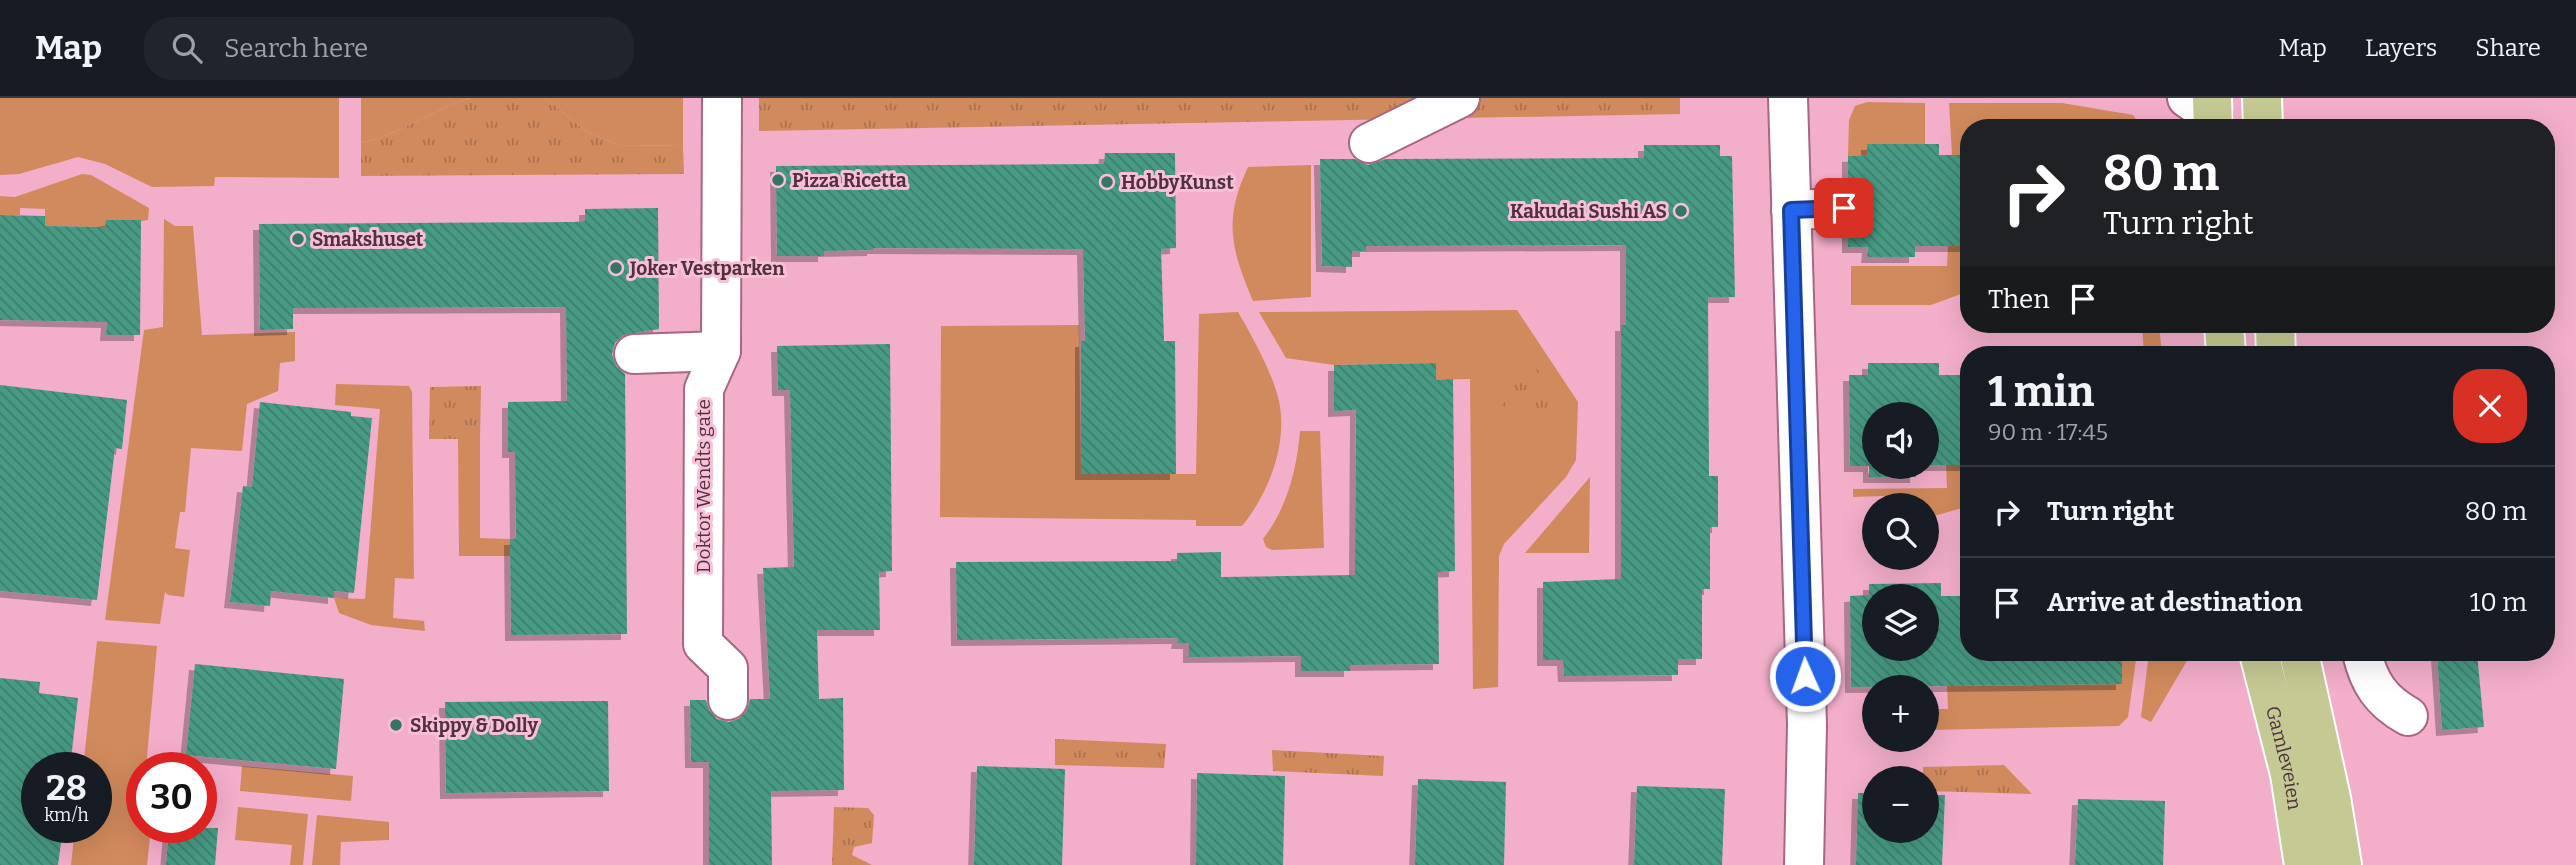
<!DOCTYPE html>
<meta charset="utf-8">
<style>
:root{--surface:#171b24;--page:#20242c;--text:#f1f3f6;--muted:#9ea1a6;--line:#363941}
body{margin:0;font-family:Bitter,serif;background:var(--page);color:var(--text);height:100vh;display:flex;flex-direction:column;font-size:26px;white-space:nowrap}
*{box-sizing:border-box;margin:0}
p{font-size:23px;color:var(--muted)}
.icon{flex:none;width:38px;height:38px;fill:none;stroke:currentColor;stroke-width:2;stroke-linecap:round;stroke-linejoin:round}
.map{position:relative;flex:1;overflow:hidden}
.sheet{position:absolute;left:1960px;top:248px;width:595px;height:315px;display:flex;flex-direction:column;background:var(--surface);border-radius:28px;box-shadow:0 7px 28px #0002}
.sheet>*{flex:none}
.hud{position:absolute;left:1960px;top:21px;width:595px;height:214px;border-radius:28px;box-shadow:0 7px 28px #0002;background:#202124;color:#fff;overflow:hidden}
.tools{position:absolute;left:1862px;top:304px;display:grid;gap:14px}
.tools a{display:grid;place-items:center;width:77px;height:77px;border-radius:50%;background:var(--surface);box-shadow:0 7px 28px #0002;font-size:35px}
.speed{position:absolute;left:21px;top:654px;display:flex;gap:14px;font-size:35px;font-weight:700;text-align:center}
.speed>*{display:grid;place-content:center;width:91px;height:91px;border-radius:50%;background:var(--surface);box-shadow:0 7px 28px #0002;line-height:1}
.speed small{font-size:18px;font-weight:400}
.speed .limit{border:10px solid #d22;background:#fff;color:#111}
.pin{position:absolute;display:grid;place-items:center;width:60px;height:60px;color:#fff;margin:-30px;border-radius:14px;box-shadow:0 4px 10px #0006}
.me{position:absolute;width:77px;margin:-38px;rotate:358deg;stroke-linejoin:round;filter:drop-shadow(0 0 5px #0008)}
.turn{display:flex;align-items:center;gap:24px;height:147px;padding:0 28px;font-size:32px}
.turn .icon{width:91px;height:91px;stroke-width:2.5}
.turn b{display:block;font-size:49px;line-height:60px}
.then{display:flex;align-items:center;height:66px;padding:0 28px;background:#0003;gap:14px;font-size:26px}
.round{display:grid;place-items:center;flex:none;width:74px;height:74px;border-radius:28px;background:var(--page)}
.summary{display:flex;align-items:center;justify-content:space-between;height:119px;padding:0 28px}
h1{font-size:42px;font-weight:700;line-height:52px}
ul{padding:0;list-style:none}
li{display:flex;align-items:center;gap:21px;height:91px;padding:0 28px;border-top:2px solid var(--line)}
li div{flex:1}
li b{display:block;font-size:26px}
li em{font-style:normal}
header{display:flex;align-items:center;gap:42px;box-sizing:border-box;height:98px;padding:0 35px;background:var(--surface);border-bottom:2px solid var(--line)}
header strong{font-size:33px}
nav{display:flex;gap:38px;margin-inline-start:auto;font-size:24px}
.search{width:490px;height:63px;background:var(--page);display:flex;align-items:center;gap:18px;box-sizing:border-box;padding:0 24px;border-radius:28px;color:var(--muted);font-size:26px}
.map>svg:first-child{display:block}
.grass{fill:#d18a5d}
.park{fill:url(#park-tufts)}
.building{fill:url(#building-back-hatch);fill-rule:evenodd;filter:url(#shadow)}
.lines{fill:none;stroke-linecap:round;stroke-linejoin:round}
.minor-casing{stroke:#a76783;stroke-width:42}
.major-casing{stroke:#fff;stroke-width:42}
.minor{stroke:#fff;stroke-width:38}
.major{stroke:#c5c993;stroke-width:38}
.route-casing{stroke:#184099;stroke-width:18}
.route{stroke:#2563eb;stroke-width:12}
.poi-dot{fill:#357563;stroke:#f8bfd6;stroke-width:2.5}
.labels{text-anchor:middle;stroke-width:6;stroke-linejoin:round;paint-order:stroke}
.poi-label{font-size:19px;font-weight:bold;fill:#4f323e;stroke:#f8bfd6;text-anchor:start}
.street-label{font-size:19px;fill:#4f323e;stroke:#f8bfd6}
</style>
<header>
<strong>Map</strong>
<div class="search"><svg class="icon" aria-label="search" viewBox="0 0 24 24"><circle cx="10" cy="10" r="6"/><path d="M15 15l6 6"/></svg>Search here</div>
<nav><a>Map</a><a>Layers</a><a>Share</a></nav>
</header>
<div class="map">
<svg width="2576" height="767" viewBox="0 0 2576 767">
<defs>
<pattern id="park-tufts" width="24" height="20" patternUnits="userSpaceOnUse" patternTransform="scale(1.75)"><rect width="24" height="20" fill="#d18a5d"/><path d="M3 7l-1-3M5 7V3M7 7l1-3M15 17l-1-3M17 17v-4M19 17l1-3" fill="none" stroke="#ac714e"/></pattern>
<pattern id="building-back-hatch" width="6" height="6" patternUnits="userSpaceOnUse" patternTransform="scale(1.75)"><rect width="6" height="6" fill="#479a83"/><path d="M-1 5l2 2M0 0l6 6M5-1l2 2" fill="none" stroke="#3e7e6d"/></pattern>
<filter id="shadow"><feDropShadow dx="-6" dy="6" stdDeviation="0" flood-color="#0004"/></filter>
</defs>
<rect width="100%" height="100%" fill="#f3aeca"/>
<g class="grass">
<polygon points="0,0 339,0 339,80 215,79 214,88 152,89 105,66 78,59 19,76 0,77"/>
<path d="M361,0H471C432,11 400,37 361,45Z"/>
<polygon points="546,0 683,0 683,48 618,47 584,32"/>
<polygon points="1867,4 1925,5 1925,46 1867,47 1867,57 1848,58 1849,22 1855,8"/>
<polygon points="1949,5 2062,5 2133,17 2142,30 1969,30 1969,57 1952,57"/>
<path d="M1311,67V199L1253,203C1231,151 1223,122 1248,69Z"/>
<polygon points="82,76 91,77 149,110 148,122 105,129 45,128 45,111 20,110 20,117 0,117 0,98 15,99"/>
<polygon points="164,121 175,128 193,128 202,237 295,234 295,263 280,265 278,293 247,306 242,353 191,350 185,414 180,414 175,450 190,452 184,499 168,497 165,494 160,526 105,522 144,232 163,229"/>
<polygon points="1948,148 1969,148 1969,193 1931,207 1851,207 1851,168 1947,168"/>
<polygon points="1517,212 1578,304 1576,362 1566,379 1504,446 1499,458 1498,589 1473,591 1470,281 1436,282 1435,265 1334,267 1286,260 1259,214"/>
<path d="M1238,214C1252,238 1273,276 1279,303C1288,346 1269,395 1242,428H1196V422L940,419L941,228L1079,227L1081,376H1196L1199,216Z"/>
<polygon points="2142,226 2159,226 2162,257 2144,257"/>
<polygon points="336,286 409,288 412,294 414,481 395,480 393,520 424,523 425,533 371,527 339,515 334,500 365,501 380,311 335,307"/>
<path d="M1300,333H1320L1324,450L1272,452L1266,449L1263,441C1287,410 1297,371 1300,333Z"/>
<polygon points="458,341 480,341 480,440 510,441 510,458 459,458"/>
<polygon points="1946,367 1969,367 1969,408 1927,420 1927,408 1885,408 1884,398 1853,399 1853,391 1947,390"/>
<polygon points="1590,379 1589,455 1525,455"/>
<polygon points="97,543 157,548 146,670 142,670 142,730 151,730 147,767 71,767 75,730 96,730 96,670 83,670"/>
<polygon points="2122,555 2137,555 2128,619 2119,628 1927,632 1927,611 1948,611 1947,588 2122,586"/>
<polygon points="2149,555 2187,555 2188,561 2151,624 2141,619"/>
<polygon points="242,668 353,678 351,703 240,693"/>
<polygon points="238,709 308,716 303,767 290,767 292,747 235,742"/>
<polygon points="317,717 389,724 389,742 341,744 340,767 312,767"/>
</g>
<g class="park">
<path d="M471,0H546L584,32L618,47L683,48L684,76L361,78V45C400,37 432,11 471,0Z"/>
<polygon points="759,0 1680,0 1680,16 759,33"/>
<circle cx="1526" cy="295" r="26"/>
<polygon points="481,288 480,341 429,341 430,289"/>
<polygon points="1055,641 1166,646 1164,670 1055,667"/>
<polygon points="1272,652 1384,658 1383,678 1273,673"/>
<polygon points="2004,667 2032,696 1927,693 1927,681 1923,681 1923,669"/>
<polygon points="834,709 868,710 874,717 872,745 854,749 852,757 872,767 832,767"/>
</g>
<g class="building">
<polygon points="1867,46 1939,46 1939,57 1969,57 1969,148 1915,148 1915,159 1867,159 1868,149 1848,149 1848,131 1863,121 1866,110 1862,98 1848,89 1848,58 1867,57"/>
<polygon points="1644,47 1720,47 1720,58 1732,58 1735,199 1708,199 1709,378 1718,378 1718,429 1710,429 1710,491 1702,491 1702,561 1678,561 1678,577 1564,578 1563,562 1543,562 1543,484 1621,481 1621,227 1626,227 1626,147 1366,148 1366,153 1352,153 1352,169 1322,168 1320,61 1355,61 1368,67 1386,61 1644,60"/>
<polygon points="1105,55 1175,55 1176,150 1161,151 1164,243 1175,243 1176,376 1081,376 1081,243 1085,243 1083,151 873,150 873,152 824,153 824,158 777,158 776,68 1104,66"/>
<polygon points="658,110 659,231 623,237 615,245 612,256 616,268 625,276 627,536 511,537 510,441 516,441 515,354 508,354 508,304 567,303 566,209 293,210 293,231 260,232 259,126 574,124 585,123 585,111"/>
<polygon points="0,117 45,118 45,128 105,129 106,122 141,122 140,237 106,237 107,224 0,222"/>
<polygon points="890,246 892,473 879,474 880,532 817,532 819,601 843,600 844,692 771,693 772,767 709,767 709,664 691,664 690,602 706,602 709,612 717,621 729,624 738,621 747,613 750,601 770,601 763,470 794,469 790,292 778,292 777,248"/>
<polygon points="1436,265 1436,282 1453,281 1455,473 1438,474 1439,566 1350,567 1350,573 1301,573 1301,558 1189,559 1189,545 1177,545 1178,540 957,542 956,464 1177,463 1177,455 1221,454 1221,479 1355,477 1356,312 1334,313 1334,267"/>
<polygon points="1868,265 1939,265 1939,277 1969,277 1969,367 1927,367 1927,317 1874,317 1874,369 1916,369 1916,379 1869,379 1869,368 1850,368 1849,277 1868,277"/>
<polygon points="0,287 127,302 122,351 115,350 97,502 0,493"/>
<polygon points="260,304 351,314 351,318 372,320 354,495 334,493 334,500 271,493 270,508 230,504 243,388 252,389"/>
<path d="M1941,485V498H1969V555H2122V586L1851,589L1850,498L1869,497V486ZM1874,499H1927V551H1874Z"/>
<polygon points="2437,555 2477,555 2484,629 2442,632"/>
<polygon points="195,566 344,581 336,671 186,657"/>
<polygon points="0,580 40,584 39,595 78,600 70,670 37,670 37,730 63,730 58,767 0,767"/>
<polygon points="608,603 609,693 446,695 445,604"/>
<polygon points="977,668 1065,671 1062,767 974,767"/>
<polygon points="1197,675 1285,678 1283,767 1196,767"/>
<polygon points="1418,681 1506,684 1504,767 1415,767"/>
<polygon points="1637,688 1725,691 1722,767 1634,767"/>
<polygon points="1858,695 1874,695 1874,733 1927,733 1927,697 1945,697 1942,767 1856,767"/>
<polygon points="2078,701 2165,703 2163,767 2075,767"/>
<polygon points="169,730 218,730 215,767 166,767"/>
</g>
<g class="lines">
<g class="minor-casing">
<g id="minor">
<polyline points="722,0 721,253 704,291 703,546 728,570 728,602"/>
<polyline points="1788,0 1807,627 1804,767"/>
<polyline points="2187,0 2213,18"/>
<polyline points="1369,45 1460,0"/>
<polyline points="1791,112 1844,110"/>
<polyline points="634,256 721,253"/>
<path d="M2362,555C2369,585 2381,603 2408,618"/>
</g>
</g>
<g class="major-casing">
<g id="major">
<polyline points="2212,0 2213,30"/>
<polyline points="2262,0 2263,30"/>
<polyline points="2224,226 2226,257"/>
<polyline points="2275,226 2276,257"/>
<path id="s1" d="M2259,555L2290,676L2304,767"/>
<polyline points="2299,555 2331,700 2342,767"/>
</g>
</g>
<use href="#minor" class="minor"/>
<use href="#major" class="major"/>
</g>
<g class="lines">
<g class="route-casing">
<polyline id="route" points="1805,578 1791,112 1844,110"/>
</g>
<use href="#route" class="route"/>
</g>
<g class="poi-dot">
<circle cx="778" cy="82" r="7"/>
<circle cx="1107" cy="84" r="7"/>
<circle cx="1681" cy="113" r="7"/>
<circle cx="298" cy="141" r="7"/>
<circle cx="616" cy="170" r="7"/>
<circle cx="396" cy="627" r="7"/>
</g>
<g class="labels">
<g class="poi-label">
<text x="792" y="89">Pizza Ricetta</text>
<text x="1121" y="91">HobbyKunst</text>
<text x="1667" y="120" text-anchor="end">Kakudai Sushi AS</text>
<text x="312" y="148">Smakshuset</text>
<text x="630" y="177">Joker Vestparken</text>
<text x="410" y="634">Skippy &amp; Dolly</text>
</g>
<g class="street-label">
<text transform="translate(703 388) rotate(-90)" y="7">Doktor Wendts gate</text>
<text dy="7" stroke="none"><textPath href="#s1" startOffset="108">Gamleveien</textPath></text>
</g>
</g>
</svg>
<div class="tools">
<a><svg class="icon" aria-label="sound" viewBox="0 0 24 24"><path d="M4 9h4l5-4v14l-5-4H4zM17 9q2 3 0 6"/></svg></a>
<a><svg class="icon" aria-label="search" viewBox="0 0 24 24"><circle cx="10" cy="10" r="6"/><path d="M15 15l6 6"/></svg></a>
<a><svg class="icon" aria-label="layers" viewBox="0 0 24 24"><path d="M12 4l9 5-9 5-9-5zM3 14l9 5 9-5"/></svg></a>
<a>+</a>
<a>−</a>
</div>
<div class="speed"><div>28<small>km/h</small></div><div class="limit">30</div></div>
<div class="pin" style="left:1844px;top:110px;background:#d93025"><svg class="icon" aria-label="arrive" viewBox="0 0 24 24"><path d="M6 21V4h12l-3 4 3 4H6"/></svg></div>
<svg class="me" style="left:1805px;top:578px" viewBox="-20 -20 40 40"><circle r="17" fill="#2563eb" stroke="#fff" stroke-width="3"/><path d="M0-11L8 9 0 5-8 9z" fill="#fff"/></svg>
<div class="hud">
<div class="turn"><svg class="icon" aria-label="right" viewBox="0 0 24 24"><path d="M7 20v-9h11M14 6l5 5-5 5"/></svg><div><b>80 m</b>Turn right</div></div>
<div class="then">Then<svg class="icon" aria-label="arrive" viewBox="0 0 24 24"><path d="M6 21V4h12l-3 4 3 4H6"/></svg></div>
</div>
<section class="sheet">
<div class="summary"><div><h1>1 min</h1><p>90 m · 17:45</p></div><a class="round" style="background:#d93025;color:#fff"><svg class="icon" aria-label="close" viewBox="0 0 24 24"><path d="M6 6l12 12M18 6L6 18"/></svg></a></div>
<ul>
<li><svg class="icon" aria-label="right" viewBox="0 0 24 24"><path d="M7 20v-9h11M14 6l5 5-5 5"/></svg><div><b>Turn right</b></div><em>80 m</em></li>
<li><svg class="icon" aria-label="arrive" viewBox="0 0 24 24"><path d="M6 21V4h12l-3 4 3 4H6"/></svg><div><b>Arrive at destination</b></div><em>10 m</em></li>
</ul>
</section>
</div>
